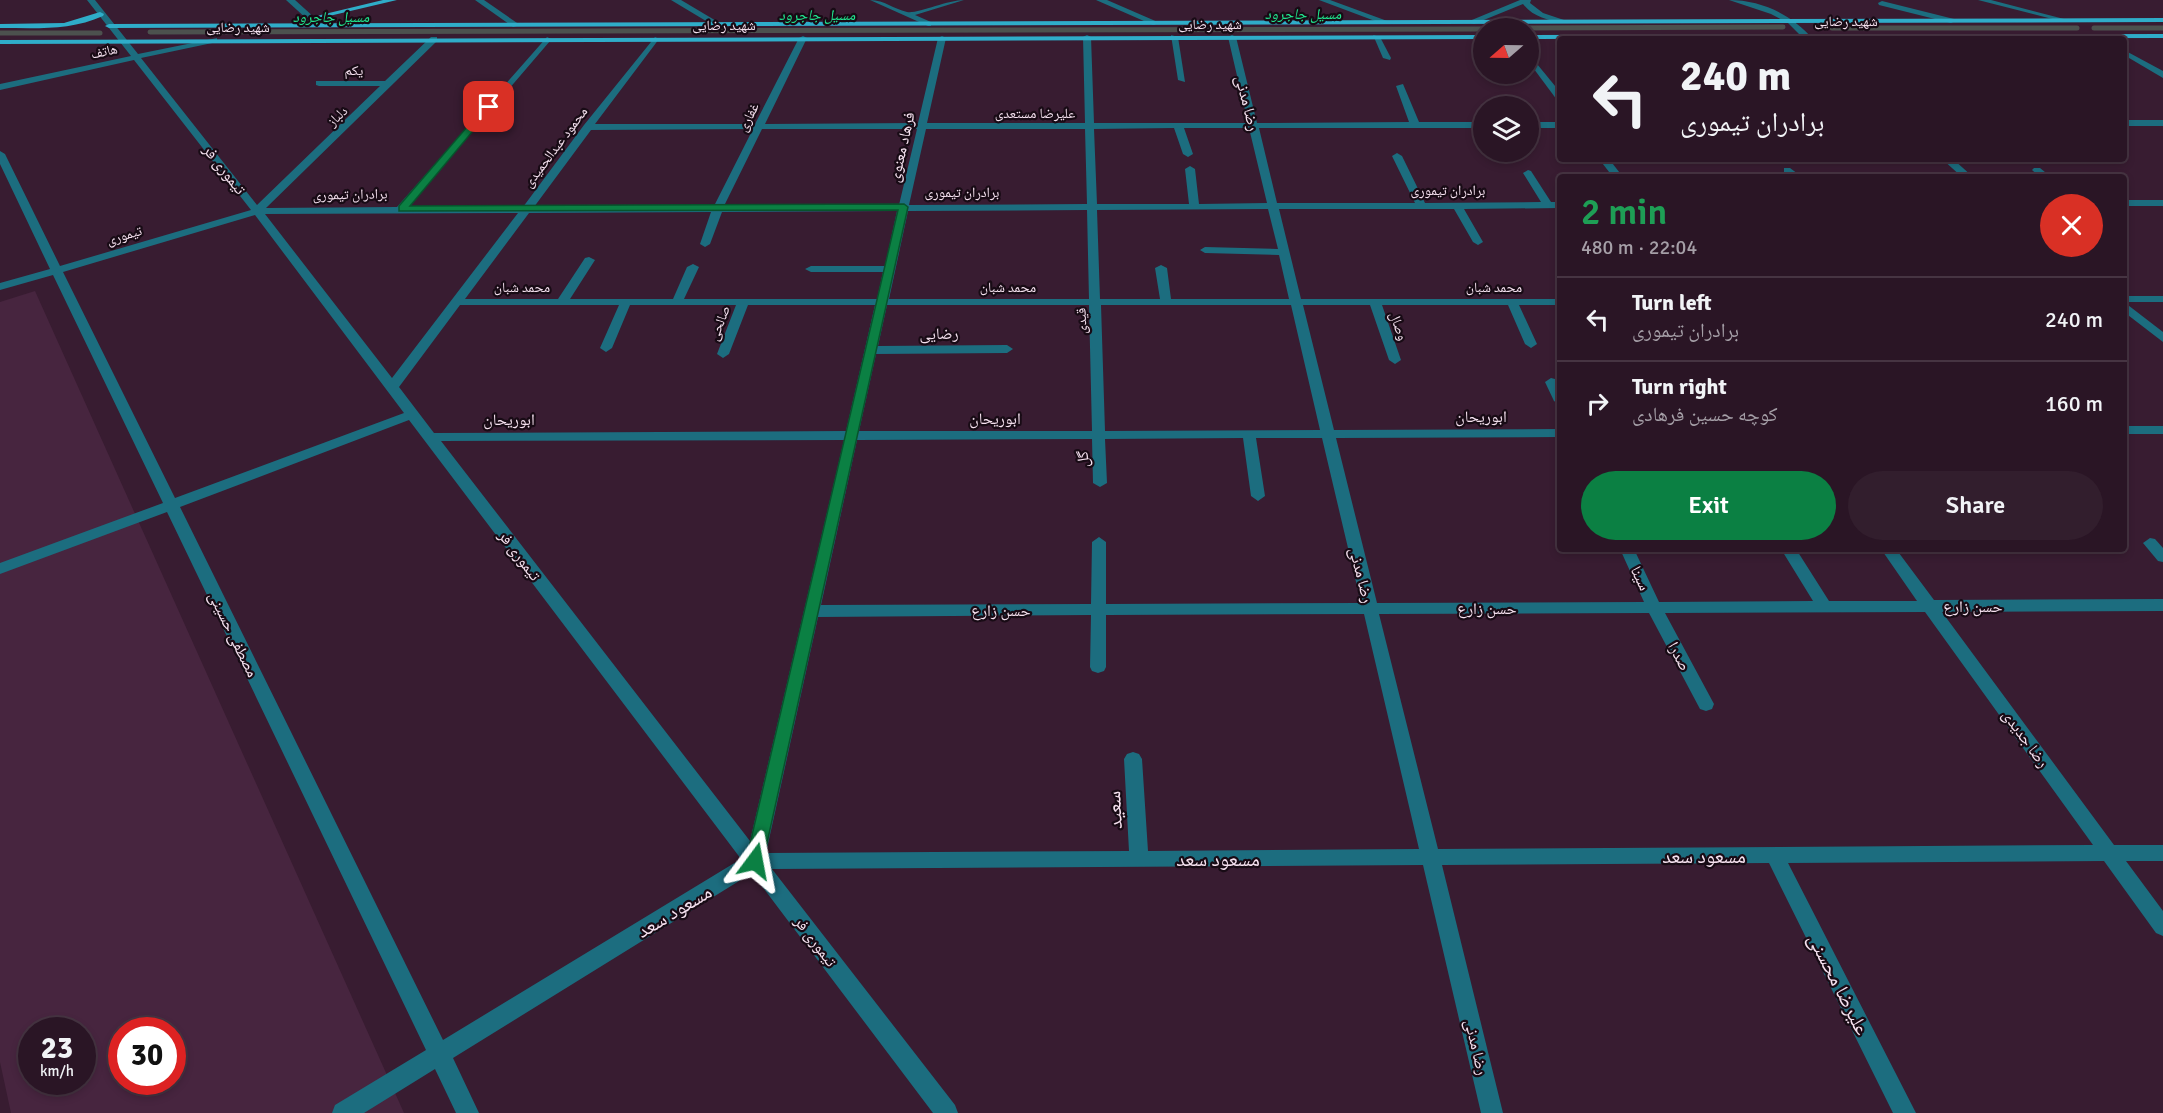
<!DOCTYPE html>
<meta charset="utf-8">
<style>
:root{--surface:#2a1525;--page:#321e2d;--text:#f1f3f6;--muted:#a59fa7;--line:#463442;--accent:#0b8043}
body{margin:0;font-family:Signika,"Noto Naskh Arabic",sans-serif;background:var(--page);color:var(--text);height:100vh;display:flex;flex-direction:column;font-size:22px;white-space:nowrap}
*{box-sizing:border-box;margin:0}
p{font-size:20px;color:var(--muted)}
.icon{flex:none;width:33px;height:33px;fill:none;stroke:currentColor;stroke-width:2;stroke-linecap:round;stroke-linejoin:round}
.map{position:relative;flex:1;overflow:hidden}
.details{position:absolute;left:1557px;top:174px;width:570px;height:378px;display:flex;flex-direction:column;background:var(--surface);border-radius:6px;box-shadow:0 3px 9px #0003,0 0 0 2px var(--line)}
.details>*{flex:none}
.guide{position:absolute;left:1557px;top:36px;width:570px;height:126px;border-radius:6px;box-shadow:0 3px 9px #0003,0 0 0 2px var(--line);background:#2a1525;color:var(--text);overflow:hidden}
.needle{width:39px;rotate:250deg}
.buttons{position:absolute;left:1473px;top:18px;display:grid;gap:12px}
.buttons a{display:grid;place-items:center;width:66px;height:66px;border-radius:50%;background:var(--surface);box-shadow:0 3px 9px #0003,0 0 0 2px var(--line);font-size:30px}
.speed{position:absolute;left:18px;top:1017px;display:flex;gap:12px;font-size:30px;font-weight:700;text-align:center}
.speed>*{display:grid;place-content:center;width:78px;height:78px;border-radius:50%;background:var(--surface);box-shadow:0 3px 9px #0003,0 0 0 2px var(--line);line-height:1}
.speed small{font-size:15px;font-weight:400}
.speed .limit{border:9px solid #d22;background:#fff;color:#111}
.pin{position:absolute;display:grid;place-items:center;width:51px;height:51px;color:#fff;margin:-26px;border-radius:12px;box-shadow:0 3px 9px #0006}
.me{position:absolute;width:66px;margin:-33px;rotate:13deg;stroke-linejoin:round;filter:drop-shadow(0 0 4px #0008)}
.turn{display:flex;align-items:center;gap:21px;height:126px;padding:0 24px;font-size:27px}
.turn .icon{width:78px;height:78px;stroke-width:2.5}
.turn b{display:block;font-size:42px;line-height:51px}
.round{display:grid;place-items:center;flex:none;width:63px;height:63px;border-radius:32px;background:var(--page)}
.headline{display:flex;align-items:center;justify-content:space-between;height:102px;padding:0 24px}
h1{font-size:36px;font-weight:600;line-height:45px;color:#1e9e55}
.cta{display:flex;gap:12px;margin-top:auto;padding:12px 24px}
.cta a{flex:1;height:69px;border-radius:36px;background:var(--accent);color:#fff;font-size:24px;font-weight:600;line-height:69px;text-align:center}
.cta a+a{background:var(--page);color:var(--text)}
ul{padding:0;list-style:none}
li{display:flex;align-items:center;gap:18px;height:84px;padding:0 24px;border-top:2px solid var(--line)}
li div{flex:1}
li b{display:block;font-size:22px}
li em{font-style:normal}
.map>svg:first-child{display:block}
.built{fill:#47253f;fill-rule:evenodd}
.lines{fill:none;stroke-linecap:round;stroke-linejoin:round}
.stream{stroke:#4c514e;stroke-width:5}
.minor{fill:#1c6d7f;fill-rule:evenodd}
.major{fill:#2fadc9;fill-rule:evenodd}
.route{fill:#0b8043;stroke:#07532c;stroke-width:1.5}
.labels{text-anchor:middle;stroke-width:4.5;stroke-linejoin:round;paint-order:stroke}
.far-street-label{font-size:14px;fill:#f5e1ef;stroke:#180b15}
.far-water-label{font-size:15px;font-style:italic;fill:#20e48d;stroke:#180b15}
.street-label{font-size:16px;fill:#f5e1ef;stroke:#180b15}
.near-street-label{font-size:20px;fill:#f5e1ef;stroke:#180b15}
</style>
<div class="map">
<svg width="2163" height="1113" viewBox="0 0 2163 1113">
<rect width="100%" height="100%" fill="#381c31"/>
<path class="built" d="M35,291L404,1113H11L0,1062V302ZM32,1030H82V1082H32ZM122,1030H172V1082H122Z"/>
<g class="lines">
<g class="stream">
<polyline points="1524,28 1783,27"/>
<polyline points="1832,28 2077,28"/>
<polyline points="2094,28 2163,28"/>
<polyline points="150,32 1484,29"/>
<polyline points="0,33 100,33"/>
</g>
<g class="minor">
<path d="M87,0H95L138,54L217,38V42L141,58L257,205L380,86H319L316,85V81H385L431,37H437V41L266,208L397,207L547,37L551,39L550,41L408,207H523L584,125L655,37L659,39L595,124H755L799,38L803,36L807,38L765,124L918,123L938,38L942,36L946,38L927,123H1085L1083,37L1087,35L1091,37L1094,123H1248L1228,37L1232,35L1236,37L1257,123L1409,122L1396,86L1403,84L1419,122H1484V128H1259L1277,203H1415L1392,156L1397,153L1402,156L1425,203L1541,202L1523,173L1528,170L1531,171L1551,202H1560V208L1464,209L1483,242L1478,245L1473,242L1454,209H1279L1301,299H1560V305H1519L1537,344L1531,348L1525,344L1508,305H1382L1401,360L1395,364L1389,360L1370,305H1303L1334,430L1560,429V437L1336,438L1377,603L1644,602L1620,549H1634L1659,602L1813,601L1781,549H1796L1829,601H1917L1881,549H1896L1934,600L2163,599V611L1942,612L2114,845H2163V861H2126L2163,911V936L2156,933L2104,861L1788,863L1916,1113H1893L1769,863L1442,865L1503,1113H1481L1423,865L772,869L955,1105L958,1113H933L752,873L453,1058L479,1113H456L435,1069L364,1113H332L335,1105L426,1050L167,512L0,574V563L163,503L53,275L0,290V283L50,269L0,164V151L5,154L60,266L251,210L134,60L0,90V84L131,56ZM1174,128L1183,154L1188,157L1193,154L1184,128H1249L1267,203L1199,204L1195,169L1190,166L1185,169L1189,204H1097L1094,129ZM753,129L714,206L534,207L591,130ZM762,129H917L899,205L724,206ZM926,129H1085L1087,204L909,205ZM1268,209L1278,249L1205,247L1200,250L1205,253L1279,255L1289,299H1171L1167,268L1161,265L1155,268L1160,299H1100L1097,210ZM1087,210L1089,299H889L908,211ZM897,211L885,266H811L805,269L811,272H883L877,299H684L699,267L693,264L687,267L673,299H570L595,260L589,257L585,258L558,299H465L529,213L711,212L700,244L705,247L710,244L722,212ZM518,213L392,378L265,214ZM255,215L404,413L175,498L63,272ZM460,305H619L600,348L606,352L612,348L630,305H736L717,354L723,358L729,354L748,305H875L846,431L434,433L399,387ZM887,305H1089L1092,431H859L876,354L1007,353L1013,349L1007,345L878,346ZM1101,305H1291L1320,430L1105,431ZM409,420L741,859L443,1040L180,507ZM1243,438L1251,496L1258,501L1265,496L1256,438H1322L1361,603L1106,604V542L1099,537L1092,542L1091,604L821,605L857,440L1092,439L1093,483L1100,487L1107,483L1105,439ZM844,440L750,841L441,441ZM1925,612L2093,845L1438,849L1379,614L1649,613L1700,709L1706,711L1712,709L1714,704L1665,613ZM1364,614L1419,849L1148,851L1142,759L1139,754L1133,752L1127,754L1124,759L1129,851L766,853L818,617L1091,615L1090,667L1092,671L1098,673L1104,671L1106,667V615Z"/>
<polygon points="286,0 295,0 315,18 308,20"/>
<polygon points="475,0 484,0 520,25 513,27"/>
<polygon points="671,0 681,0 723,25 716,27"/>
<path d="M870,0C885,0 893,9 907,12C918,14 947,0 964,0L915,15L931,22V26H928Z"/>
<polygon points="1096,0 1107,0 1160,23 1153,25"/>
<polygon points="1319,0 1330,0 1390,22 1383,24"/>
<path d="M1520,0H1531L1530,3L1543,13L1567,21L1563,23C1548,20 1533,17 1523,4L1474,24L1467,22Z"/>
<path d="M1729,0C1762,0 1792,15 1813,39H1804L1788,23L1771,14Z"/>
<polygon points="1978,0 1991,0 2068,20 2064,22"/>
<polygon points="1882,1 1954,19 1955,21 1951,23 1879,5 1878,3"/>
<polygon points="1171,35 1178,37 1185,82 1178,80"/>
<polygon points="1373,35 1380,37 1391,58 1390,60 1383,58"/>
<polygon points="2124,50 2163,71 2163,78 2124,55"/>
<polygon points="1528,53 1560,92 1560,101 1557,100 1528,61"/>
<rect x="2124" y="120" width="39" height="6"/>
<rect x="1528" y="122" width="32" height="6"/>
<polygon points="1528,150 1531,153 1526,156 1520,152"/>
<polygon points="1599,159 1609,159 1623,177 1613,177"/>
<polygon points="1942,159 1953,159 1973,177 1962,177"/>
<polygon points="1784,168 1790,168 1802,177 1790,177 1784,172"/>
<polygon points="2034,168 2040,168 2051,177 2040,177 2032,170"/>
<rect x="2124" y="200" width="39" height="6"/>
<rect x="2124" y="296" width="39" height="6"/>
<polygon points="2124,302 2163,332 2163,342 2124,312"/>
<polygon points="1551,378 1555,379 1560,388 1560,405 1554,401 1545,382"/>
<rect x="2124" y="426" width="39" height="8"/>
<polygon points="2150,538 2155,539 2163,548 2163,562 2158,561 2143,543"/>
</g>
<g class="major">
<polygon points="383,0 397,0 308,21 304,19"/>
<path d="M100,12L104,14L103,16C70,31 35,28 0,28V24L64,23Z"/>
<polygon points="2163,18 2163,22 109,28 105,26 109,24"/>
<polygon points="2163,34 2163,38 1528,39 1528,35"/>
<polygon points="1484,35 1484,39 0,44 0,40"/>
</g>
</g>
<polygon class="route" points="486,105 493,107 410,206 904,204 908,207 763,861 761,867 755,869 749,867 746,861 898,210 399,211 399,206"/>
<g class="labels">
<g class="far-street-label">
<text x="1846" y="26">شهید رضایی</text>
<text x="1210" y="29">شهید رضایی</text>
<text x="724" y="30">شهید رضایی</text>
<text x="238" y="32">شهید رضایی</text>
<text transform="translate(104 51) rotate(-12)" y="5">هاتف</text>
<text transform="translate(354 70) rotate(1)" y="5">یکم</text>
<text x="1035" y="118">علیرضا مستعدی</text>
<text transform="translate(337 116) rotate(-44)" y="5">دلباز</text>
<text transform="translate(748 117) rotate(-63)" y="5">غفاری</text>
<text transform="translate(555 147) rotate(-53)" y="5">محمود عبدالحمیدی</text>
<text x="1448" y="195">برادران تیموری</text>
<text x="962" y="197">برادران تیموری</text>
<text transform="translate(350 194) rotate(-1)" y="5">برادران تیموری</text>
<text transform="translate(124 235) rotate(-17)" y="5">تیموری</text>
<text x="522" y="292">محمد شبان</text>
<text x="1008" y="292">محمد شبان</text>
<text x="1494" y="292">محمد شبان</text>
<text transform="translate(1081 321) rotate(-92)" y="5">قیدی</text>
<text transform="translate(719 323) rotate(-69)" y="5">صالحی</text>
<text transform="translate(1399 326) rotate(71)" y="5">وصال</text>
</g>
<g class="far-water-label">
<text x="1303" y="19">مسیل جاجرود</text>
<text x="817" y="20">مسیل جاجرود</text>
<text x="331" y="22">مسیل جاجرود</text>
</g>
<g class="street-label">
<text transform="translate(1248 103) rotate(76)" y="6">رضا مدنی</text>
<text transform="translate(901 147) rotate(-77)" y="6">فرهاد معنوی</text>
<text transform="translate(225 169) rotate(52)" y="6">تیموری فر</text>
<text transform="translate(939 333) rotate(-1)" y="6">رضایی</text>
<text x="1481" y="422">ابوریحان</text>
<text x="995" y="424">ابوریحان</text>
<text x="509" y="425">ابوریحان</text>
<text transform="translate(1082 459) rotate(-91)" y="6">گل</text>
<text transform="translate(520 555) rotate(53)" y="6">تیموری فر</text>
<text transform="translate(1362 575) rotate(76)" y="6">رضا مدنی</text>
<text transform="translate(1641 578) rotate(65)" y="6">سینا</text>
<text x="1973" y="612">حسن زارع</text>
<text x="1487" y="614">حسن زارع</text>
<text x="1001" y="616">حسن زارع</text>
<text transform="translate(234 634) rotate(64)" y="6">مصطفی حسینی</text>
<text transform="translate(1680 656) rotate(62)" y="6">صدرا</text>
<text transform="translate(2026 738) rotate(54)" y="6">رضا جدیدی</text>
<text transform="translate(816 941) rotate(53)" y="6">تیموری فر</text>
<text transform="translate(1477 1047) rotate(77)" y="6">رضا مدنی</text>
</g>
<g class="near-street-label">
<text transform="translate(1114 810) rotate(-93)" y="7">سعید</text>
<text x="1704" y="863">مسعود سعد</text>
<text x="1218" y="866">مسعود سعد</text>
<text transform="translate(674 911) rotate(-31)" y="7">مسعود سعد</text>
<text transform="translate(1839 984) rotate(63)" y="7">علیرضا محسنی</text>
</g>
</g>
</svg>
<div class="buttons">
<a><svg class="needle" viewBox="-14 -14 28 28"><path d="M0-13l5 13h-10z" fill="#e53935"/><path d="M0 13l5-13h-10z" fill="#a59fa7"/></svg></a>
<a><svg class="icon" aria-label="layers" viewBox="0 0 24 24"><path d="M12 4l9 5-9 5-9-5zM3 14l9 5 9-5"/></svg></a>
</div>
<div class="speed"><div>23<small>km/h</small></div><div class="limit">30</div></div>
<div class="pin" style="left:489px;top:107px;background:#d93025"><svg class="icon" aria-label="arrive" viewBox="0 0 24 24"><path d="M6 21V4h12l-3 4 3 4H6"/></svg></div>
<svg class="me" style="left:755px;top:861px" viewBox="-20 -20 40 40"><path d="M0-17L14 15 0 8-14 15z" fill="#0b8043" stroke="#fff" stroke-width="4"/></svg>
<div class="guide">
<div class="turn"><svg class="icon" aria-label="left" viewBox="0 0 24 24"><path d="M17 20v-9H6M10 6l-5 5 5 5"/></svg><div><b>240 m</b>برادران تیموری</div></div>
</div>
<section class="details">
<div class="headline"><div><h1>2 min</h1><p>480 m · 22:04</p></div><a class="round" style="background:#d93025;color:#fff"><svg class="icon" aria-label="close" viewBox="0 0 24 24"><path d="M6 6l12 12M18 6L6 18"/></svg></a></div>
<ul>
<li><svg class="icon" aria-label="left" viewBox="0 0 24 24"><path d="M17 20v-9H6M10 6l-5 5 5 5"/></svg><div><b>Turn left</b><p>برادران تیموری</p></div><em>240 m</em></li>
<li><svg class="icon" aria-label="right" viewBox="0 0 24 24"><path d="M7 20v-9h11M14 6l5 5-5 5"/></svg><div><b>Turn right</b><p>کوچه حسین فرهادی</p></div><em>160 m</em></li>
</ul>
<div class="cta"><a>Exit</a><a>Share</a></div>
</section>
</div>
